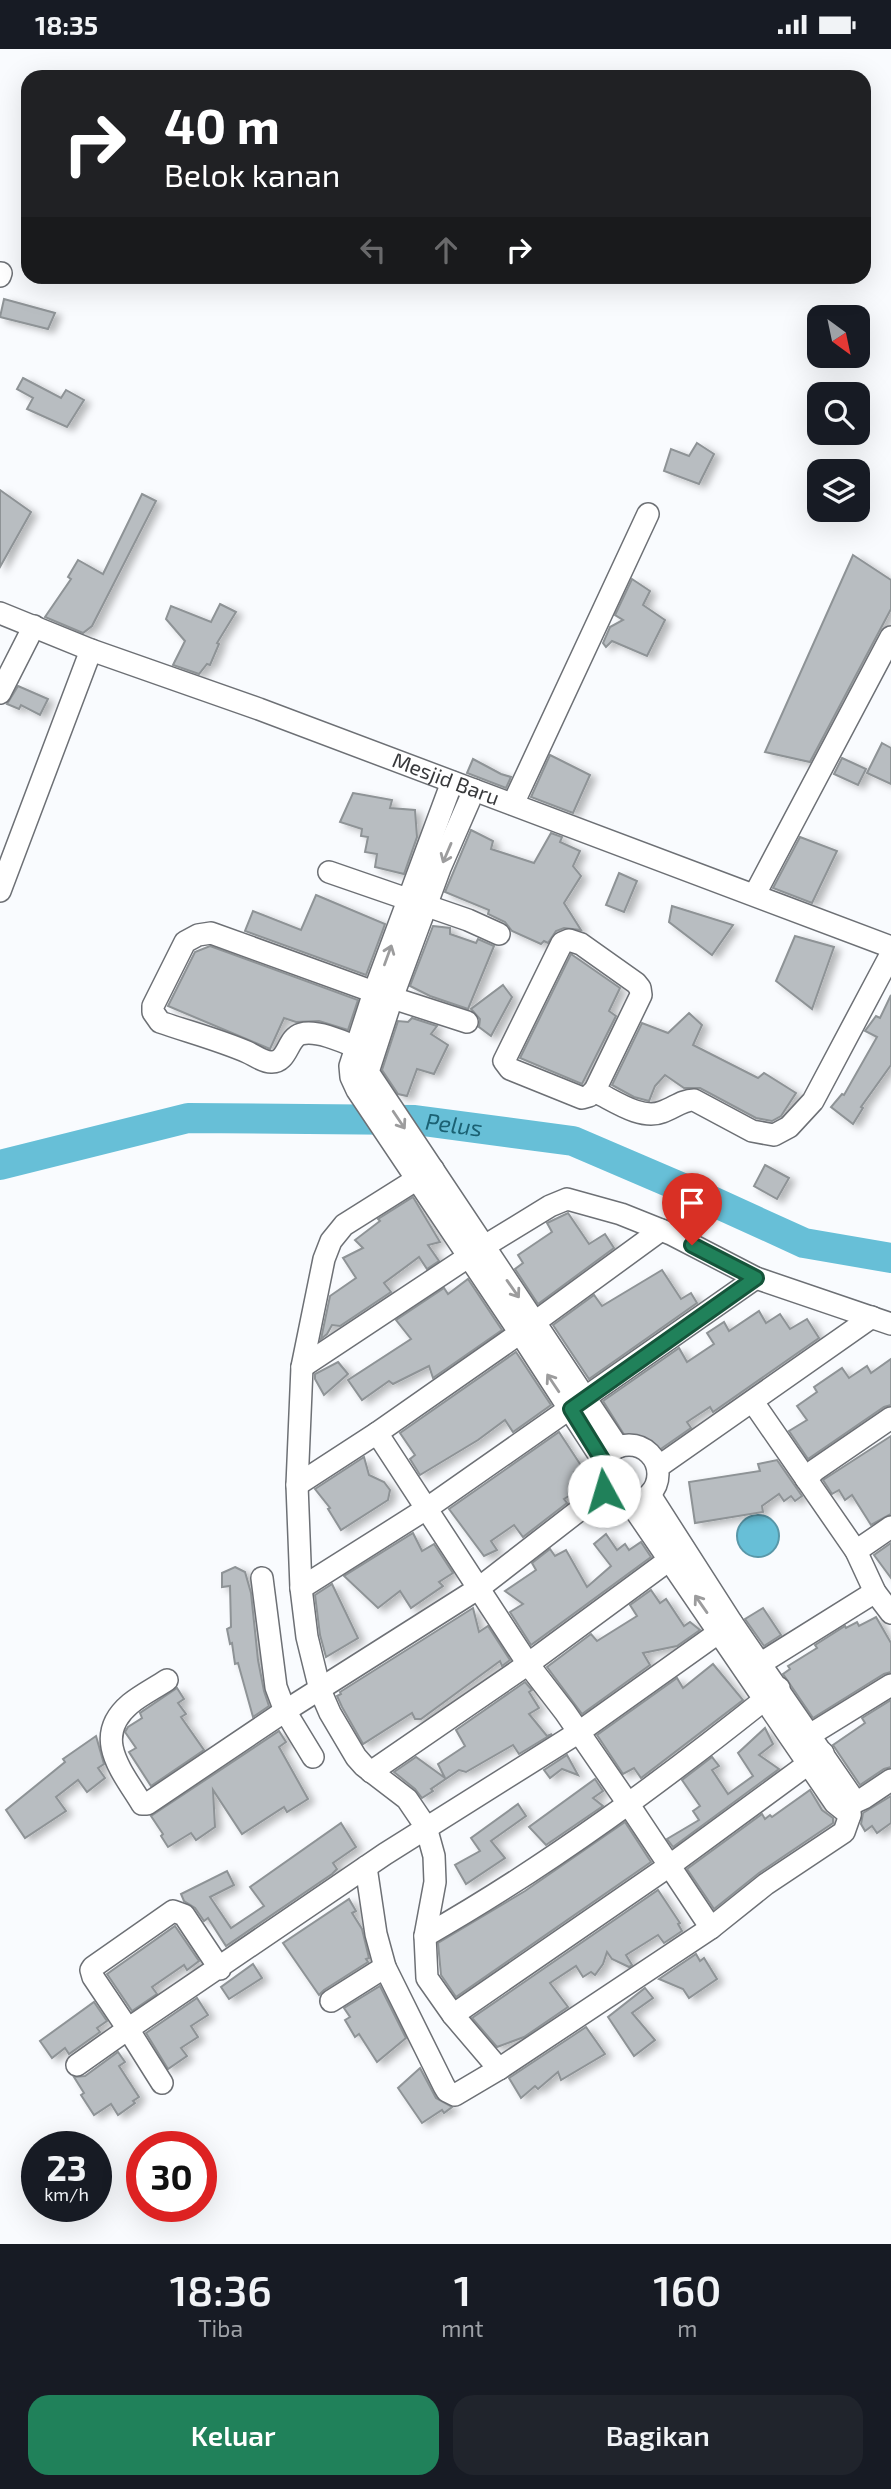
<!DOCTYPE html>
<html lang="id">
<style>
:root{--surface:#171b24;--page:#20242c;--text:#f1f3f6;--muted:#9ea1a6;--accent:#20815a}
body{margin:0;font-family:"Exo 2",sans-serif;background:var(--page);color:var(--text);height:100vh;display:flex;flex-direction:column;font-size:26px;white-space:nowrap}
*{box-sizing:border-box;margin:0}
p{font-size:23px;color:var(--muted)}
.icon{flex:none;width:38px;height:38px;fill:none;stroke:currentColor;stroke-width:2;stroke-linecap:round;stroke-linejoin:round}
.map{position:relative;height:2195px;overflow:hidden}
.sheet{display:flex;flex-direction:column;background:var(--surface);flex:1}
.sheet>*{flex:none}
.hud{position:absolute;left:21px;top:21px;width:850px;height:214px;border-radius:21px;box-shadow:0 7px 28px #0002;background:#202124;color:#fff;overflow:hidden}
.needle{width:46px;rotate:147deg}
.fabs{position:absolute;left:807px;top:256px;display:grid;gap:14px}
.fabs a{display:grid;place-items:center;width:63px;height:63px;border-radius:14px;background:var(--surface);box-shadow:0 7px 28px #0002;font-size:35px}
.speed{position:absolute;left:21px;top:2082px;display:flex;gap:14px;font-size:35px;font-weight:700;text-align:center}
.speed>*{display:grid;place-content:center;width:91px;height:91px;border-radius:50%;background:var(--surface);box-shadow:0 7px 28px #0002;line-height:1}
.speed small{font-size:18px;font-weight:400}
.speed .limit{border:10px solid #d22;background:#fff;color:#111}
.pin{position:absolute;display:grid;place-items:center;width:60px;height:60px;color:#fff;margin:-72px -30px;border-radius:50% 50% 50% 0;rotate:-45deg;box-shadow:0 0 7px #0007}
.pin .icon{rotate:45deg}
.me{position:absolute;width:77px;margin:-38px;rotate:354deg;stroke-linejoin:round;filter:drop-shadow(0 0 5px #0008)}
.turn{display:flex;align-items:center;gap:24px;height:147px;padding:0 28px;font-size:32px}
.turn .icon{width:91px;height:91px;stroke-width:2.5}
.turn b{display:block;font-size:49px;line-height:60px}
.lanes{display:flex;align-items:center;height:66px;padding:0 28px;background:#0003;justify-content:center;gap:35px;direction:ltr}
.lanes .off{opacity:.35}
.eta{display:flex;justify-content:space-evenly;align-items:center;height:119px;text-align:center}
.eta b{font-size:42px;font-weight:600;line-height:49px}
.button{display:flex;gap:14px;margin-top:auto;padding:14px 28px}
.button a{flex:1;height:80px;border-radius:21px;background:var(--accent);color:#fff;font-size:28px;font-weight:600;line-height:80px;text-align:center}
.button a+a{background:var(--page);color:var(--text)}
.status{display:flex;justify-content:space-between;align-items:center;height:49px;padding:0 35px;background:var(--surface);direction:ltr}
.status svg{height:19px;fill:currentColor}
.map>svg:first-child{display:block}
.water{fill:#67bfd7;stroke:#5997a8;stroke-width:2}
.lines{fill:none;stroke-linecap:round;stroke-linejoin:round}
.river{stroke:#67bfd7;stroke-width:30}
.building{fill:#b8bdc1;stroke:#8e9396;stroke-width:2;filter:url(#shadow)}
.minor-casing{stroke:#6d7075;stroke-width:24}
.minor{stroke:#fff;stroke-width:21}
.oneway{stroke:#9c9c9d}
.route-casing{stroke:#15543a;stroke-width:18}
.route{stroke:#20815a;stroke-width:12}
.labels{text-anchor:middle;stroke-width:5;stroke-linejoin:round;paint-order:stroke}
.street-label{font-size:21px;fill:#38393b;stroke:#fff}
.water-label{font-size:23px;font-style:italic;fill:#1b6173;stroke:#fff}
</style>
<div class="status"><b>18:35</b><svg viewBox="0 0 49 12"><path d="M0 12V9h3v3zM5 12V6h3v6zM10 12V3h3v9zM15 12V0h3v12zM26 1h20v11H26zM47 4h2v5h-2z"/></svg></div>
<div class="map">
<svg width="891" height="2195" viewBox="0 0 891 2195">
<defs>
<filter id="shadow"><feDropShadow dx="6" dy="3.5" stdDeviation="3.5" flood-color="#0004"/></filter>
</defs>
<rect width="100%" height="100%" fill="#f9fbfe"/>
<circle class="water" cx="758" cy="1487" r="21"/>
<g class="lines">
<path class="river" id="s1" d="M0,1116L188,1069L415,1071L573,1092L692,1143L804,1194L891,1209"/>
</g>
<g class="building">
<polygon points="4,250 55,264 48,280 0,268"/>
<polygon points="23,329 61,349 66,341 84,351 67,378 27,360 33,349 17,340"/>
<polygon points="697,394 714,405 699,435 664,422 671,400 689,407"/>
<polygon points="0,441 31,463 0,518"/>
<polygon points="142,445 156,452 92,577 83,584 45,568 71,530 68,528 78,511 103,525"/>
<polygon points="853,506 891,531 891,560 810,713 765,703"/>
<polygon points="632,530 650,542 643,556 665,571 647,607 612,592 606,598 603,594 610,578 623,571 615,566"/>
<polygon points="220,555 236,563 217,594 219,595 210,616 207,615 199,625 173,616 185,592 166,570 171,557 211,573"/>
<polygon points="18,637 48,650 40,666 21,656 19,660 7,655"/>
<polygon points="882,694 891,699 891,735 867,724"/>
<polygon points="550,706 590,726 573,764 531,748"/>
<polygon points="842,709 866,720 858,736 834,725"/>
<polygon points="473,710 501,725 511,728 506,739 467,724"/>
<polygon points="353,744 392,751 390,759 415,761 417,788 404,825 375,818 377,805 365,803 368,788 361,787 362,780 340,773"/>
<polygon points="471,781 493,792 491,800 534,814 551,784 562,788 560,793 580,802 573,817 581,827 564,854 581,881 564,879 556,882 548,894 544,892 541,895 512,882 505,873 488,865 489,861 445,843"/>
<polygon points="800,788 837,802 812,854 773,839"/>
<polygon points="619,824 637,832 624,863 606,856"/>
<polygon points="316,846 385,875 366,926 245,882 253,862 301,881"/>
<polygon points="672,857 733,876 712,906 669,873"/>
<polygon points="433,877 450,879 450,885 476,894 478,890 494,897 468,960 430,947 410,937"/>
<polygon points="795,887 834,898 812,960 776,932"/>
<polygon points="210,897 358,951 348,981 319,972 296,973 284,969 270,1000 168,957 195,903"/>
<polygon points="571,905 620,939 609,962 616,967 582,1035 520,1009"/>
<polygon points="503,936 512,948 491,987 479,978 480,970 471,960"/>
<polygon points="891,946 891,1016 861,1058 863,1059 853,1075 831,1058 842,1045 844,1046 877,988 865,982 876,967 880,969"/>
<polygon points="689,964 702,976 693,996 758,1029 764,1024 796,1044 781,1067 772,1072 756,1069 700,1039 684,1039 665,1026 655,1037 649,1052 634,1048 612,1036 642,974 668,984"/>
<polygon points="412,969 437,977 431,985 448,996 434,1025 417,1020 407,1047 398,1045 382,1021 398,972 408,973"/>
<polygon points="765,1116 789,1129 777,1150 754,1137"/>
<polygon points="413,1148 440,1193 428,1196 439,1212 427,1220 419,1208 384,1234 391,1243 340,1277 332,1276 327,1285 321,1290 330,1247 356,1229 343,1209 363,1199 355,1191 380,1172 378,1170"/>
<polygon points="568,1164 589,1195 605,1185 614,1199 538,1255 515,1220 523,1214 518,1206 552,1183 547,1174"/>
<polygon points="662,1221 681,1250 691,1244 697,1254 589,1330 553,1276 594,1246 602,1257"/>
<polygon points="468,1230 502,1281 433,1329 429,1317 393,1335 389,1332 362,1351 348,1331 411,1290 396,1271 444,1239 448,1245"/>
<polygon points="759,1262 766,1274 780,1265 790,1280 807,1270 819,1289 713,1363 710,1358 687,1373 691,1379 655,1404 650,1395 647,1397 641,1388 630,1395 603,1352 679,1299 687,1313 714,1295 707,1284 724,1273 729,1282"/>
<polygon points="516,1303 551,1356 513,1383 505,1371 478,1391 420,1426 410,1410 415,1406 400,1384"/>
<polygon points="891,1310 891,1356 884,1358 808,1410 789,1382 807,1371 797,1357 817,1343 814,1338 842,1319 849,1329 867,1317 871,1324"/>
<polygon points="338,1313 348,1325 324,1346 315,1330 315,1325"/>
<polygon points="559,1383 582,1418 574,1423 584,1438 564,1450 567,1454 523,1488 514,1476 491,1492 497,1501 484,1507 449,1460"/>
<polygon points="891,1387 891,1465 871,1476 852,1446 845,1451 839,1441 832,1445 823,1431"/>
<polygon points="364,1408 369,1426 384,1433 390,1441 388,1451 341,1481 328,1460 330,1459 315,1440"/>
<polygon points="777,1411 802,1447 795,1452 791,1447 784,1452 779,1445 762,1457 763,1463 695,1474 689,1433 760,1422 758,1415"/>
<polygon points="413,1484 422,1502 434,1495 453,1524 439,1533 443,1537 411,1559 400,1542 378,1559 344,1527"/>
<polygon points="606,1485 617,1501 625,1495 629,1501 641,1493 651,1508 531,1596 510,1563 523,1555 505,1542 536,1521 532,1514 550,1500 555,1507 566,1501 587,1538 611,1517 594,1495"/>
<polygon points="891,1494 891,1529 874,1506"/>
<polygon points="235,1518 245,1523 251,1544 258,1611 264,1642 269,1657 253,1668 238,1614 235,1615 232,1594 230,1595 227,1580 231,1578 230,1537 222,1538 222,1524"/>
<polygon points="332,1535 358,1589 326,1608 320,1586 315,1546"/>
<polygon points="651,1541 660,1554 666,1550 684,1577 690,1573 700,1581 677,1597 643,1604 650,1616 582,1665 547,1618 591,1585 597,1592 637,1567 630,1556"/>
<polygon points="473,1559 479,1583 488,1577 510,1611 502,1617 500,1612 421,1670 415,1670 412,1664 363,1695 342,1658 337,1647 341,1645 340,1643"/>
<polygon points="763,1559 781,1586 764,1597 745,1570"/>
<polygon points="876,1568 891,1594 891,1623 884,1625 813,1669 783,1625 790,1620 788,1617 817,1599 815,1596 845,1577 846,1579 857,1573 859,1577"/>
<polygon points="713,1615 743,1651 641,1729 634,1719 623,1725 597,1686 677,1629 683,1639"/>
<polygon points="525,1633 532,1641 529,1643 539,1659 529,1665 547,1687 552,1685 519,1705 513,1696 466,1723 459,1721 431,1740 433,1742 422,1749 415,1740 394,1723 416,1708 445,1729 438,1715 465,1697 456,1681"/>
<polygon points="177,1639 184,1650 178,1654 186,1665 181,1668 204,1701 151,1737 129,1703 136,1699 125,1683 128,1678 142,1669 140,1664"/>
<polygon points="891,1651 891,1718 884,1720 860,1736 833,1696 865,1674 862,1669"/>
<polygon points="765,1679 773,1695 759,1706 779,1720 673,1798 667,1790 699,1771 693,1762 700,1757 682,1731 712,1708 719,1717 712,1721 728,1745 753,1727 738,1704"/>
<polygon points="279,1682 286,1693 279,1698 308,1750 287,1763 284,1758 242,1785 213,1741 215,1778 196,1791 191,1784 168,1798 161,1787 163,1785 151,1767"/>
<polygon points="96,1687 104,1715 98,1719 105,1729 87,1743 78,1731 56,1748 66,1762 25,1789 6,1761 65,1713 63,1710"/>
<polygon points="567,1706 578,1726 562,1720 550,1729 544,1721"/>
<polygon points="595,1730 603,1742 593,1749 603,1757 546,1796 529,1778"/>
<polygon points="810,1741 822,1761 833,1769 833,1774 759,1824 714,1860 687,1820 762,1765 765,1770 770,1766 772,1768"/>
<polygon points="891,1747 891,1774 877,1784 872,1777 865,1782 861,1775 863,1764"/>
<polygon points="518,1755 526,1767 491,1792 505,1809 466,1835 455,1816 480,1802 471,1789"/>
<polygon points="625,1773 651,1813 456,1948 441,1926 438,1894 525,1842"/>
<polygon points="341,1774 356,1798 333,1814 337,1820 332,1825 226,1897 208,1869 204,1872 195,1859 184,1852 181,1845 227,1822 234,1836 210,1848 231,1879 264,1857 250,1838"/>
<polygon points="658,1841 680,1874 678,1875 682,1882 664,1894 658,1886 626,1906 632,1916 629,1918 612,1910 607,1903 603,1915 595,1926 591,1923 583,1928 576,1917 550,1934 568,1958 524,1988 497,1998 472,1969"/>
<polygon points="349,1850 356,1862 352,1864 362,1880 369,1909 366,1910 368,1913 324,1941 319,1946 283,1894"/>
<polygon points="175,1877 199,1912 187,1921 184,1916 152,1938 157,1945 132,1962 107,1925"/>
<polygon points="696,1905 700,1912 704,1909 717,1930 689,1949 683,1940 659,1930"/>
<polygon points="253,1915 262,1929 229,1950 221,1938"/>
<polygon points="380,1937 406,1989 377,2013 359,1985 355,1988 345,1971 350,1968 344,1959"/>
<polygon points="645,1939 653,1949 632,1964 655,1991 634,2007 608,1968"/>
<polygon points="197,1949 208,1966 191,1977 198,1988 181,1999 187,2007 168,2020 146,1984"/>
<polygon points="94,1953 107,1972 97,1979 100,1983 69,2005 65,1999 52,2009 40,1992"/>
<polygon points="586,1978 605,2005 561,2031 558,2023 538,2040 535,2037 521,2049 509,2029"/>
<polygon points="118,2003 125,2013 119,2017 139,2048 133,2052 135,2054 118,2066 111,2055 94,2066 81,2046 84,2044 74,2028 85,2027"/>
<polygon points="420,2019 436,2049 452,2058 444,2064 442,2061 422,2074 398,2039"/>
</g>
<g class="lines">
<g class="minor-casing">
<g id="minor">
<polyline points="0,227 1,224"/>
<path id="s2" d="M0,564L91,601L259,660L891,898"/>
<polyline points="0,644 34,577"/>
<polyline points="452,733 374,943 350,1017 351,1028 357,1041 520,1284 603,1412"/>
<polyline points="474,741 440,819 392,949 368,1023 618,1398"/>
<polyline points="513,755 648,465"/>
<polyline points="329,823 468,871 499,885"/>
<polyline points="0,842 91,601"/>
<polyline points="755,845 891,588"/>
<polygon points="569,891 581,895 636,934 640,939 641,946 595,1041 589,1047 582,1049 510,1020 504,1012 562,894"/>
<path d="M368,1003C350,996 319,980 301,985C287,989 288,1014 271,1013C263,1013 254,1006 247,1003C219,991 189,983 160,973L153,963V957L185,893L198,886L211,884L374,943L467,973"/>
<path d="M595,1041L598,1044C616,1053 642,1071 662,1063C674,1059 682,1051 694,1051L752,1082L774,1086L789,1078L813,1052L891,905"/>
<polyline points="433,1120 344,1176 331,1192 324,1210 302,1318 297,1436 301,1539 307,1588 320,1641 330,1664 356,1708 364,1717 407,1750 426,1778 434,1807 435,1833 425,1887 427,1929 453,1966 499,2020"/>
<polyline points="302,1318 483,1198 550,1157 567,1150 621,1165 671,1185 756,1229 891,1275"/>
<polyline points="753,1353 856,1502 875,1543 891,1564"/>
<polyline points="377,1384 528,1615 565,1663 629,1756 711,1879"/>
<circle cx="629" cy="1425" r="29"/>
<polyline points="658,1418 872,1268"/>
<polyline points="806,1430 815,1421 891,1369"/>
<polyline points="297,1436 377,1384 520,1284 661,1181"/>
<polyline points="631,1455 835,1754 850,1766"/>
<polyline points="856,1502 891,1478"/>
<polyline points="262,1529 276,1638 285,1662 313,1708"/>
<polyline points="301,1539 426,1460 756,1229"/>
<polyline points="750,1621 875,1543"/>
<path d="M167,1631C155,1639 141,1646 130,1655C91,1688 122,1722 142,1755H147L285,1662L479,1539L604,1442"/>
<polyline points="800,1692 891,1636"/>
<polyline points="371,1723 528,1615 684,1500"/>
<polyline points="851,1755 864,1749 891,1731"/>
<polyline points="366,1818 376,1885 385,1918 444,2037 447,2042 455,2046 499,2020 711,1879 766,1835 844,1783 850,1766 850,1745 732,1574 650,1446"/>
<path d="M425,1887C550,1816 667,1729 779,1639"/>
<polyline points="220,1920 184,1866 173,1862 93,1918 91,1921 93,1928 128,1980 385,1805 579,1683 732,1574"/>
<polyline points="331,1952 385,1918"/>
<polyline points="453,1966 669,1817 823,1704"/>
<polyline points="77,2016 128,1980 162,2034"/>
</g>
</g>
<use href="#minor" class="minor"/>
</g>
<defs><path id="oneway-shaft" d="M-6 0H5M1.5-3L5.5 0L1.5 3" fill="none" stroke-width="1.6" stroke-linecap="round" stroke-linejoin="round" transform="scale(1.75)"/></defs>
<g class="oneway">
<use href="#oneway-shaft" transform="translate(447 804) rotate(113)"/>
<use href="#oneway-shaft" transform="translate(388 906) rotate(-70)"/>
<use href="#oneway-shaft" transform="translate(399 1071) rotate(56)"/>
<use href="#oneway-shaft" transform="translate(513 1240) rotate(55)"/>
<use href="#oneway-shaft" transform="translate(553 1334) rotate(-124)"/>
<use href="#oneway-shaft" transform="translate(701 1555) rotate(-125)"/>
</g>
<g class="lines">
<g class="route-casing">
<polyline id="route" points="604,1442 600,1422 603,1412 571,1360 756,1229 692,1196"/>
</g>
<use href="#route" class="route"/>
</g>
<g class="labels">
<g class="street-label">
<text dy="7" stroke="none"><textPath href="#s2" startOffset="476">Mesjid Baru</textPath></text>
</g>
<g class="water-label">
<text dy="8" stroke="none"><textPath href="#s1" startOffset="460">Pelus</textPath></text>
</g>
</g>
</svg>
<div class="fabs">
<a><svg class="needle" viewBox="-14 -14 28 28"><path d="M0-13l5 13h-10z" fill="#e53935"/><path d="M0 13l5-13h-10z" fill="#9ea1a6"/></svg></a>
<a><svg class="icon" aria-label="search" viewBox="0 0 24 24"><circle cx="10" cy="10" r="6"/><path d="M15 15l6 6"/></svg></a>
<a><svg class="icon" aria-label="layers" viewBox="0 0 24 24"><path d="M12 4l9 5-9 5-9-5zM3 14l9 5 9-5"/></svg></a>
</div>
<div class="speed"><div>23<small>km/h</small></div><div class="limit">30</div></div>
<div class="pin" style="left:692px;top:1196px;background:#d93025"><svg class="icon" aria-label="arrive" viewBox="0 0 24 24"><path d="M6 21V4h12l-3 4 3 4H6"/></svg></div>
<svg class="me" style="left:604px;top:1442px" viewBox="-20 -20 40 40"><circle r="19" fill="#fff"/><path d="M0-13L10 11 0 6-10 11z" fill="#20815a"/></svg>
<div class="hud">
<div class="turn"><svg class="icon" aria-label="right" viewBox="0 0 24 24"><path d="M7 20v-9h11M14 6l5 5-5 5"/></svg><div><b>40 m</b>Belok kanan</div></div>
<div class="lanes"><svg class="icon off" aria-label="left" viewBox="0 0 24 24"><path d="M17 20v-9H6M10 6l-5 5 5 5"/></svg><svg class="icon off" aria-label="ahead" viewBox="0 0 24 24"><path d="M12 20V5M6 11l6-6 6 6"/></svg><svg class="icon" aria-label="right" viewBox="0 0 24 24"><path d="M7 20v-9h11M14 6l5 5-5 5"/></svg></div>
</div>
</div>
<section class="sheet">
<div class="eta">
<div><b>18:36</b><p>Tiba</p></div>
<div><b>1</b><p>mnt</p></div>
<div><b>160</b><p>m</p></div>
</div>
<div class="button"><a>Keluar</a><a>Bagikan</a></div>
</section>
